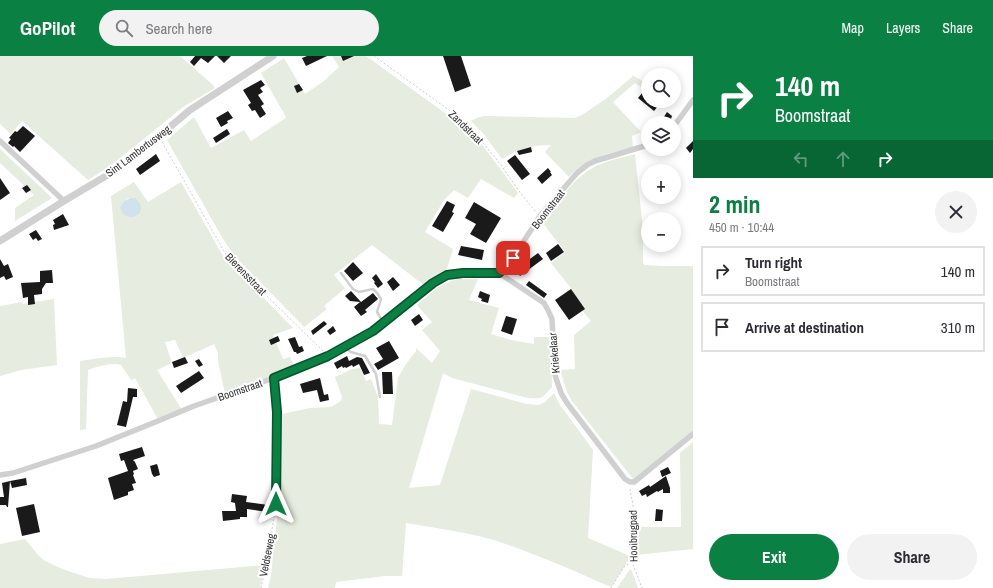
<!DOCTYPE html>
<meta charset="utf-8">
<style>
:root{--surface:#fff;--page:#f2f2f3;--text:#2b2b33;--muted:#7c7c81;--line:#e1e1e2;--accent:#0b8043}
body{margin:0;font-family:"Archivo Narrow",sans-serif;background:var(--page);color:var(--text);height:100vh;display:flex;flex-direction:column;font-size:15px;white-space:nowrap}
*{box-sizing:border-box;margin:0}
p{font-size:13px;color:var(--muted)}
.icon{flex:none;width:22px;height:22px;fill:none;stroke:currentColor;stroke-width:2;stroke-linecap:round;stroke-linejoin:round}
.map{position:relative;flex:1;overflow:hidden}
.details{display:flex;flex-direction:column;background:var(--surface);width:300px}
.details>*{flex:none}
.guide{background:#0b8043;color:#fff;overflow:hidden}
.controls{position:absolute;left:641px;top:12px;display:grid;gap:8px}
.controls a{display:grid;place-items:center;width:40px;height:40px;border-radius:50%;background:var(--surface);box-shadow:0 2px 10px #0003;font-size:20px}
.pin{position:absolute;display:grid;place-items:center;width:34px;height:34px;color:#fff;margin:-17px;border-radius:8px;box-shadow:0 2px 6px #0006}
.me{position:absolute;width:44px;margin:-22px;rotate:0deg;stroke-linejoin:round;filter:drop-shadow(0 0 3px #0008)}
.turn{display:flex;align-items:center;gap:14px;height:84px;padding:0 16px;font-size:18px}
.turn .icon{width:52px;height:52px;stroke-width:2.5}
.turn b{display:block;font-size:28px;line-height:34px}
.lanes{display:flex;align-items:center;height:38px;padding:0 16px;background:#0003;justify-content:center;gap:20px;direction:ltr}
.lanes .off{opacity:.35}
.round{display:grid;place-items:center;flex:none;width:42px;height:42px;border-radius:21px;background:var(--page)}
.headline{display:flex;align-items:center;justify-content:space-between;height:68px;padding:0 16px}
h1{font-size:24px;font-weight:800;line-height:30px;color:var(--accent)}
.button{display:flex;gap:8px;margin-top:auto;padding:8px 16px}
.button a{flex:1;height:46px;border-radius:24px;background:var(--accent);color:#fff;font-size:16px;font-weight:800;line-height:46px;text-align:center}
.button a+a{background:var(--page);color:var(--text)}
ul{padding:0;list-style:none}
li{display:flex;align-items:center;gap:12px;height:50px;margin:0 8px 6px;padding:0 8px;border:2px solid var(--line);border-radius:0px}
li div{flex:1}
li b{display:block;font-size:15px}
li em{font-style:normal}
header{display:flex;align-items:center;gap:24px;box-sizing:border-box;height:56px;padding:0 20px;background:var(--accent);color:#fff}
header strong{font-size:19px}
nav{display:flex;gap:22px;margin-inline-start:auto;font-size:14px}
.search{width:280px;height:36px;background:var(--page);display:flex;align-items:center;gap:10px;box-sizing:border-box;padding:0 14px;border-radius:22px;color:var(--muted);font-size:15px}
main{display:flex;flex:1;min-height:0}
.map>svg:first-child{display:block}
.green{fill:#e6ecdf;fill-rule:evenodd}
.water{fill:#cfe2ee}
.building{fill:#1a1a1a}
.lines{fill:none;stroke-linecap:round;stroke-linejoin:round}
.path{stroke:#cdcdcd;stroke-width:1;stroke-dasharray:2 2;stroke-linecap:butt}
.service{stroke:#d0d0d0;stroke-width:2.5}
.minor{stroke:#d0d0d0;stroke-width:5.5}
.tertiary{stroke:#d0d0d0;stroke-width:7}
.route-casing{stroke:#07532c;stroke-width:10}
.route{stroke:#0b8043;stroke-width:7}
.labels{text-anchor:middle;stroke-width:4;stroke-linejoin:round;paint-order:stroke}
.street-label{font-size:11px;fill:#333;stroke:#fff}
</style>
<header>
<strong>GoPilot</strong>
<div class="search"><svg class="icon" aria-label="search" viewBox="0 0 24 24"><circle cx="10" cy="10" r="6"/><path d="M15 15l6 6"/></svg>Search here</div>
<nav><a>Map</a><a>Layers</a><a>Share</a></nav>
</header>
<main>
<div class="map">
<svg width="693" height="532" viewBox="0 0 693 532">
<rect width="100%" height="100%" fill="#fff"/>
<g class="green">
<polygon points="0,0 180,0 213,29 215,32 183,51 114,107 104,114 88,124 22,65 11,78 0,68"/>
<polygon points="332,0 366,0 463,70 475,79 518,137 514,142 481,123 468,142 454,134 444,144 425,176 453,193 446,216 437,220 425,230 372,189 334,219 345,232 324,250 327,253 304,271 234,199 223,183 167,84 194,61 211,92 244,74 251,85 284,63 286,61 261,17 284,2 305,38 324,25 339,11"/>
<path d="M632,19L648,28V35L635,27L613,46L641,76L632,80L633,91C608,98 587,101 569,121L545,96L551,89C532,89 518,93 502,103L483,77L471,65L479,61L485,60L575,62L582,59L607,42L632,21Z"/>
<polygon points="0,93 52,142 15,165 15,152 34,139 0,107"/>
<path d="M635,98L643,174V206L644,209L665,210H693V375L633,423L572,345L567,336L560,314L575,313L574,279L591,265L567,236L571,232L551,207L565,196L543,167C555,149 572,124 591,113C604,105 620,102 635,98Z"/>
<path d="M134,126L148,146L181,126L224,202L293,272L273,279L283,303L290,301L295,312L225,337L218,305V297L214,288L183,302L175,284L165,286L172,307L157,314L182,354L159,365L135,322L131,324L121,309C113,306 96,311 88,314L86,373L80,374V305C95,303 111,299 126,302L111,140ZM128,142H130L141,152L136,160L120,151L124,145Z"/>
<path d="M458,223H478L469,244L499,252L491,278L511,284L534,288V281H549L551,292L552,331C542,342 543,343 528,342L452,322L443,317L409,432L440,429L471,333L527,348L539,349L545,346L554,337L560,349L593,394L588,482L628,499V505L611,531C572,514 534,497 494,484C466,476 436,472 406,467L402,520H385L336,526L335,532H268L271,519L279,444L282,358L310,352L331,351L341,345L342,341L335,321L352,313L360,312L366,325L371,323L378,341L379,368L392,369L398,322L406,308L416,295V292L432,307L440,295L422,274L432,266L417,249C432,236 439,228 458,223Z"/>
<polygon points="54,243 57,309 21,314 0,320 0,250 22,246 23,248"/>
<polygon points="693,386 693,493 636,499 636,471 681,471 680,397"/>
<polygon points="25,483 39,500 45,505 65,514 89,522 106,523 129,521 265,509 260,532 0,532 0,488"/>
<polygon points="631,513 638,532 617,532 629,515"/>
</g>
<path class="water" d="M130,142H135C137,144 140,147 141,150C143,162 124,167 120,151L124,145Z"/>
<g class="building">
<polygon points="195,0 215,0 208,7 201,2 194,10 190,6"/>
<polygon points="217,0 231,0 224,7"/>
<polygon points="307,0 327,0 306,10 302,2"/>
<polygon points="341,0 354,0 343,5"/>
<polygon points="443,0 461,0 471,30 455,36"/>
<polygon points="261,24 265,29 260,32 263,36 258,39 264,48 261,50 266,58 260,62 255,54 252,55 248,49 251,47 243,34"/>
<polygon points="299,28 303,34 297,37 294,30"/>
<polygon points="643,36 648,41 648,45 653,45 658,50 654,55 638,42"/>
<polygon points="228,55 233,62 227,65 228,67 221,71 216,62"/>
<polygon points="667,56 672,60 671,63 672,64 670,67 660,67"/>
<polygon points="23,70 35,80 20,96 14,90 13,91 8,87 11,83 9,82 15,75 17,76"/>
<polygon points="227,73 230,78 216,87 213,82"/>
<polygon points="693,85 693,93 690,97 686,92"/>
<polygon points="531,91 532,96 519,99 517,95"/>
<polygon points="156,98 160,105 140,119 136,113"/>
<polygon points="515,99 530,118 522,124 507,105"/>
<polygon points="548,112 551,116 550,116 552,119 542,128 537,122"/>
<polygon points="0,122 10,137 0,144"/>
<polygon points="27,129 31,134 26,137 22,132"/>
<polygon points="447,145 455,149 452,156 454,157 443,176 432,170"/>
<polygon points="474,146 501,162 486,187 470,178 476,168 465,162"/>
<polygon points="63,158 69,169 54,174 53,169 55,168 53,164"/>
<polygon points="36,174 42,183 38,185 36,182 33,184 29,178"/>
<polygon points="558,188 564,196 551,205 546,197"/>
<polygon points="461,190 484,194 482,204 458,199"/>
<polygon points="538,197 543,203 520,220 515,214"/>
<polygon points="0,203 4,210 8,208 13,221 6,224 4,220 0,222"/>
<polygon points="353,206 363,217 353,225 344,215"/>
<polygon points="52,214 53,227 46,227 42,233 42,238 34,239 35,248 28,249 28,241 23,242 21,227 40,226 40,215"/>
<polygon points="376,218 383,228 378,232 374,227 375,226 372,222"/>
<polygon points="393,221 400,229 393,235 387,226"/>
<polygon points="529,225 547,238 544,242 526,229"/>
<polygon points="571,233 585,253 569,264 555,244"/>
<polygon points="351,235 361,246 373,237 378,243 365,254 367,256 361,260 354,251 360,246 350,245 345,240"/>
<polygon points="480,235 490,239 488,247 481,245 482,243 478,241"/>
<polygon points="419,258 423,264 415,270 411,264"/>
<polygon points="506,260 517,263 512,279 501,275"/>
<polygon points="324,265 327,268 313,279 311,275"/>
<polygon points="333,270 336,275 330,279 327,275"/>
<polygon points="278,280 280,285 271,289 269,284"/>
<polygon points="295,281 299,291 302,290 304,295 297,298 296,296 294,296 288,283"/>
<polygon points="389,285 399,302 378,314 374,308 383,303 376,292"/>
<polygon points="347,300 349,305 357,301 362,302 370,317 364,319 359,308 353,311 352,309 346,312 345,311 343,312 342,310 337,313 334,307"/>
<polygon points="185,301 188,307 174,312 172,306"/>
<polygon points="199,303 203,309 199,311 195,305"/>
<polygon points="199,315 204,322 181,337 176,330"/>
<polygon points="382,316 392,316 393,338 383,338"/>
<polygon points="320,322 324,339 328,338 329,344 320,346 317,334 303,337 300,328"/>
<polygon points="128,332 137,333 137,341 133,341 126,371 117,369 123,345 127,346"/>
<polygon points="142,391 145,400 133,404 135,406 138,413 133,415 134,418 133,419 136,427 132,428 134,434 128,436 128,439 114,444 108,422 128,415 124,404 121,405 119,398"/>
<polygon points="157,408 158,411 160,419 154,421 152,418 150,410"/>
<polygon points="668,411 671,417 662,421 660,415"/>
<polygon points="666,420 670,432 670,437 663,437 663,433 658,436 657,435 647,441 646,438 642,440 639,435 649,429 650,431"/>
<polygon points="26,422 27,429 12,432 10,425"/>
<polygon points="10,425 8,451 7,451 6,449 0,449 0,441 4,441 2,427"/>
<polygon points="232,438 247,440 246,446 268,449 267,456 247,453 247,461 240,461 240,463 223,465 222,455 236,455 235,447 231,446"/>
<polygon points="34,448 40,476 22,480 16,452"/>
<polygon points="656,453 663,454 662,465 655,465"/>
</g>
<g class="lines">
<g class="path">
<polyline points="374,0 449,54 470,71 501,109 521,138 536,156"/>
<polyline points="162,86 228,202 323,295"/>
<polyline points="630,433 633,449 632,506 642,532"/>
<polyline points="261,532 268,500 275,454"/>
<polyline points="611,532 624,511 631,506"/>
</g>
<g class="service">
<polyline points="341,217 353,233 359,236 373,233 377,237 381,243 377,256 383,266"/>
<polyline points="345,292 351,296 365,300 376,318 380,341"/>
</g>
<g class="minor">
<polyline points="674,70 693,44"/>
<polyline points="0,85 64,145"/>
<polyline points="499,217 544,247 548,254 552,263 555,319 561,337 567,347 625,423 630,426 634,426 693,378"/>
<polyline points="274,322 277,356 276,448"/>
<polyline points="0,419 13,417 96,390 158,365 194,350 274,322 328,300 373,275 433,227 447,219 463,217 499,217 513,202 540,160 577,117 587,109 595,105 648,89"/>
</g>
<polyline class="tertiary" points="0,185 64,145 116,114 139,97 190,54 273,0"/>
</g>
<g class="lines">
<g class="route-casing">
<polyline id="route" points="276,448 277,356 274,322 328,300 373,275 433,227 447,219 463,217 499,217 513,202"/>
</g>
<use href="#route" class="route"/>
</g>
<g class="labels">
<g class="street-label">
<text transform="translate(466 71) rotate(44)" y="4">Zandstraat</text>
<text transform="translate(138 95) rotate(-37)" y="4">Sint Lambertusweg</text>
<text transform="translate(548 153) rotate(-52)" y="4">Boomstraat</text>
<text transform="translate(246 218) rotate(46)" y="4">Bierensstraat</text>
<text transform="translate(554 297) rotate(-95)" y="4">Kriekelaar</text>
<text transform="translate(240 334) rotate(-19)" y="4">Boomstraat</text>
<text transform="translate(633 480) rotate(-91)" y="4">Hooibrugpad</text>
<text transform="translate(267 499) rotate(-79)" y="4">Veldseweg</text>
</g>
</g>
</svg>
<div class="controls">
<a><svg class="icon" aria-label="search" viewBox="0 0 24 24"><circle cx="10" cy="10" r="6"/><path d="M15 15l6 6"/></svg></a>
<a><svg class="icon" aria-label="layers" viewBox="0 0 24 24"><path d="M12 4l9 5-9 5-9-5zM3 14l9 5 9-5"/></svg></a>
<a>+</a>
<a>−</a>
</div>
<div class="pin" style="left:513px;top:202px;background:#d93025"><svg class="icon" aria-label="arrive" viewBox="0 0 24 24"><path d="M6 21V4h12l-3 4 3 4H6"/></svg></div>
<svg class="me" style="left:276px;top:448px" viewBox="-20 -20 40 40"><path d="M0-17L14 15 0 8-14 15z" fill="#0b8043" stroke="#fff" stroke-width="4"/></svg>
</div>
<section class="details">
<div class="guide">
<div class="turn"><svg class="icon" aria-label="right" viewBox="0 0 24 24"><path d="M7 20v-9h11M14 6l5 5-5 5"/></svg><div><b>140 m</b>Boomstraat</div></div>
<div class="lanes"><svg class="icon off" aria-label="left" viewBox="0 0 24 24"><path d="M17 20v-9H6M10 6l-5 5 5 5"/></svg><svg class="icon off" aria-label="ahead" viewBox="0 0 24 24"><path d="M12 20V5M6 11l6-6 6 6"/></svg><svg class="icon" aria-label="right" viewBox="0 0 24 24"><path d="M7 20v-9h11M14 6l5 5-5 5"/></svg></div>
</div>
<div class="headline"><div><h1>2 min</h1><p>450 m · 10:44</p></div><a class="round"><svg class="icon" aria-label="close" viewBox="0 0 24 24"><path d="M6 6l12 12M18 6L6 18"/></svg></a></div>
<ul>
<li><svg class="icon" aria-label="right" viewBox="0 0 24 24"><path d="M7 20v-9h11M14 6l5 5-5 5"/></svg><div><b>Turn right</b><p>Boomstraat</p></div><em>140 m</em></li>
<li><svg class="icon" aria-label="arrive" viewBox="0 0 24 24"><path d="M6 21V4h12l-3 4 3 4H6"/></svg><div><b>Arrive at destination</b></div><em>310 m</em></li>
</ul>
<div class="button"><a>Exit</a><a>Share</a></div>
</section>
</main>
